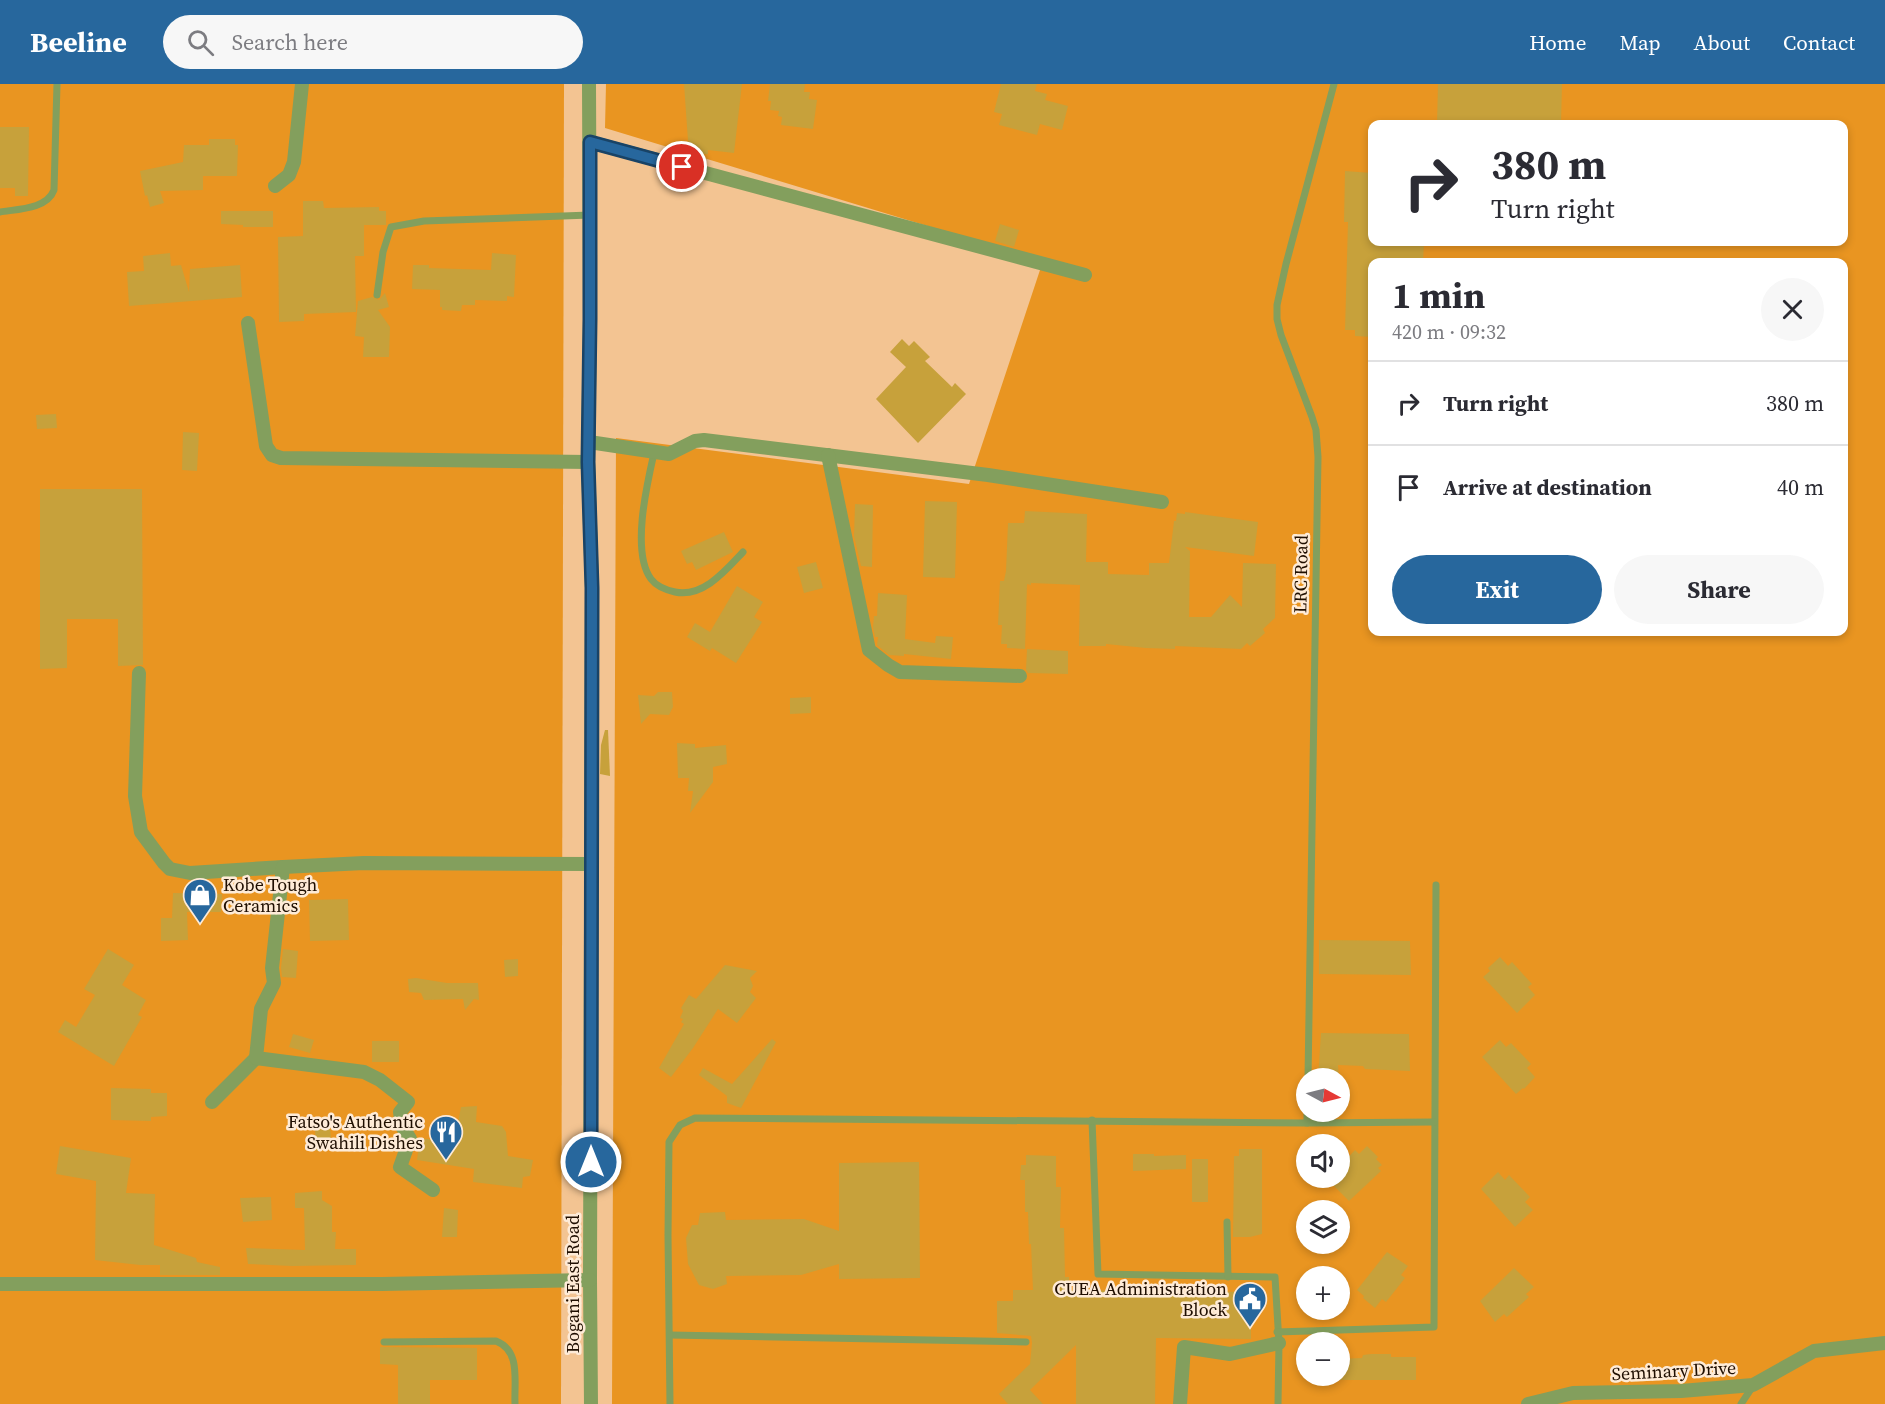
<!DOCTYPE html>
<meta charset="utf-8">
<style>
:root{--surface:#fff;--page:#f7f7f7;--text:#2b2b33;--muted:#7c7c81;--line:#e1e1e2;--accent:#27679d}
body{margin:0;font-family:"Source Serif 4",serif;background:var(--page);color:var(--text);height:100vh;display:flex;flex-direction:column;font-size:22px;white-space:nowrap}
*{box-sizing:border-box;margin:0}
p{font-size:20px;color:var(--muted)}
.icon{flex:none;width:33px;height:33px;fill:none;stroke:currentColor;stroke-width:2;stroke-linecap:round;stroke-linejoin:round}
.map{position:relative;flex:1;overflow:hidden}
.details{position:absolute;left:1368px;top:174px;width:480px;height:378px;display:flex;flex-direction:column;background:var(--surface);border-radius:12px;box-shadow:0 3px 9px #0003}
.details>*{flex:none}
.top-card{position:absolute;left:1368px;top:36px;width:480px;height:126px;border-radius:12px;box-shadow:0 3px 9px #0003;background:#fff;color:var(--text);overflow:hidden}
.needle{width:39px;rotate:97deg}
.fabs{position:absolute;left:1296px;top:984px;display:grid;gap:12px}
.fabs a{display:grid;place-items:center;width:54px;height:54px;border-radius:50%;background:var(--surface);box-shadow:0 3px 9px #0003;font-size:30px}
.pin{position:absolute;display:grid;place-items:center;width:51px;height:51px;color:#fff;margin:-26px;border:3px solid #fff;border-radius:50%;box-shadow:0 2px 6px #0007}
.me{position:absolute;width:66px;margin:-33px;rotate:0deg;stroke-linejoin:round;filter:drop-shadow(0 0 4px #0008)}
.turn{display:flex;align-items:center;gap:21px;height:126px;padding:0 24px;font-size:27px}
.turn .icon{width:78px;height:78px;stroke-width:2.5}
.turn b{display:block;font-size:42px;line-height:51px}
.round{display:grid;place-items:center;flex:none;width:63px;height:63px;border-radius:32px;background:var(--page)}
.headline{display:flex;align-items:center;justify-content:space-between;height:102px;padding:0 24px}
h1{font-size:36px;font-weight:700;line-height:45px}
.action{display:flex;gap:12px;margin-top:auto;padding:12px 24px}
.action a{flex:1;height:69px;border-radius:36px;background:var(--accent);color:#fff;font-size:24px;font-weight:700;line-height:69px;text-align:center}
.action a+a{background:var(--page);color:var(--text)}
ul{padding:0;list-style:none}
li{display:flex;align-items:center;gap:18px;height:84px;padding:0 24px;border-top:2px solid var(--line)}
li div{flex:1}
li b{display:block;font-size:22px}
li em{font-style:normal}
header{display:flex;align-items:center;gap:36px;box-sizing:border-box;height:84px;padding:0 30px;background:var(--accent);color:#fff}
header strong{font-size:28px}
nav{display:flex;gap:33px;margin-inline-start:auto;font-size:21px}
.search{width:420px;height:54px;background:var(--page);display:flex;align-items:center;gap:15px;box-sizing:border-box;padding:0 21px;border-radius:33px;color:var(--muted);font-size:22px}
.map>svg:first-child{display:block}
.green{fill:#e99521;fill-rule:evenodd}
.building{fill:#c7a13b}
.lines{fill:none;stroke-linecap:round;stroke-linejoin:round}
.service{stroke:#839f5d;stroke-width:7}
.minor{stroke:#839f5d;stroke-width:14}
.route-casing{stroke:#194366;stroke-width:15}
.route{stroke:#27679d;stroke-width:10}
.labels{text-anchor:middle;stroke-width:5;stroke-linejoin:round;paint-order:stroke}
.street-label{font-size:18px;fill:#1f0e00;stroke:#feebd7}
.poi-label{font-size:18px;fill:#1f0e00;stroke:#feebd7;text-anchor:end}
</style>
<header>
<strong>Beeline</strong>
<div class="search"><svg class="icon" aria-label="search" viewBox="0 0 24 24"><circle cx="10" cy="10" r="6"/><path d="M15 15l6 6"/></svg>Search here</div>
<nav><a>Home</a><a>Map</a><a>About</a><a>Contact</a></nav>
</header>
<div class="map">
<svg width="1885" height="1320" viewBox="0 0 1885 1320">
<rect width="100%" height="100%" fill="#f3c492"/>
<g class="green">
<polygon points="0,0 564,0 561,1320 0,1320"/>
<path d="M606,0H1885V1320H612L616,354L969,400L1043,177L605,44ZM1372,40H1844V158H1372ZM1372,178H1844V548H1372ZM1306,994H1340V1028H1306ZM1306,1060H1340V1094H1306ZM1306,1126H1340V1160H1306ZM1306,1192H1340V1226H1306ZM1306,1258H1340V1292H1306Z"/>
</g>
<g class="building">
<polygon points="684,0 742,0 734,69 708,66 708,70 689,71"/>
<polygon points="770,0 805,0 804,8 810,8 809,15 817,16 813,45 781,41 782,33 778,32 779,27 770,26 771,17 768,17"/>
<polygon points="1001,0 1037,0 1035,7 1047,10 1045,16 1068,22 1062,46 1040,40 1037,51 999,41 1002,30 994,28"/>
<polygon points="1438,0 1562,0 1561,40 1437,40"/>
<polygon points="0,43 29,43 28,112 15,112 15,104 0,104"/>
<polygon points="209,55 235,55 235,61 238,61 237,92 203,92 203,106 160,107 164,119 150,123 147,111 145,112 140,87 183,78 184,61 209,61"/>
<polygon points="1345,87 1372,89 1372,158 1424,158 1423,178 1372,178 1372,253 1355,252 1355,246 1345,246 1348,138 1344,138"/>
<polygon points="303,117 323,117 324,124 379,123 379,127 386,127 386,141 364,141 364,172 355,172 356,228 304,230 304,237 279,238 278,153 303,152"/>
<polygon points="221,127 273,127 273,143 243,143 243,141 221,140"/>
<polygon points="1000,140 1019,146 1014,163 995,157"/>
<polygon points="170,169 171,182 181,181 189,208 190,185 240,181 242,213 129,222 127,188 144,187 143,172"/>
<polygon points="492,169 516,171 514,213 507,212 507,217 475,216 475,221 462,221 461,227 442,226 442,223 440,223 440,206 412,205 413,181 429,181 429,184 491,186"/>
<polygon points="385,209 389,223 378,226 390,243 389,273 363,273 364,253 355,252 358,217 372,213 379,216"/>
<polygon points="902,255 909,262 914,257 930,273 925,277 952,303 955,299 966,310 918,359 876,315 906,283 890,268"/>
<polygon points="56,330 57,344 37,345 36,331"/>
<polygon points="183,348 199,349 197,387 182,386"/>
<polygon points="40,405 142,405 143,581 118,582 118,535 67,535 67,584 40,585"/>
<polygon points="925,417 957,418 955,494 923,493"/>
<polygon points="855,420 873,421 872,483 861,482 854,452"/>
<polygon points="1025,427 1087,430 1086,478 1108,478 1108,490 1149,491 1149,479 1169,479 1174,437 1176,437 1177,429 1185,430 1185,428 1258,438 1254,472 1185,463 1190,467 1189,533 1211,533 1230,511 1242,523 1243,479 1276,480 1275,534 1263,545 1265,549 1250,562 1247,559 1241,565 1175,562 1175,565 1146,564 1106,560 1106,562 1079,562 1080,501 1031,499 1031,501 1027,500 1025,565 1007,564 1007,560 1001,560 1002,541 998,541 1000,497 1004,497 1006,487 1008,439 1024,439"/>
<polygon points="724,448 733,468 696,486 692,478 687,480 681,467"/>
<polygon points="816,478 823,504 804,509 797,483"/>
<polygon points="737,502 763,518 754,533 762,538 736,579 712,564 710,567 687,553 695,539 710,548"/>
<polygon points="878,509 907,511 905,555 935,559 936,552 953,553 951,575 904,570 904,572 889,571 877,561 878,553 875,553 873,543 874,532 877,532"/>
<polygon points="1027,565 1068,567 1068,590 1028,589 1026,586"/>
<polygon points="658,608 672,608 673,623 669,631 650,630 641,640 638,611 654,612"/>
<polygon points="811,613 811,629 790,630 790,614"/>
<polygon points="605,646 608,646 610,692 600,690 601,661"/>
<polygon points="677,659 695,660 695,664 726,661 727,680 713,683 713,698 690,729 693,707 688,707 689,694 678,694"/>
<polygon points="173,809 222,810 221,828 187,828 188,856 161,857 161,834 172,834"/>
<polygon points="348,815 349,856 310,857 309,816"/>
<polygon points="1319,856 1410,857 1411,891 1319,890"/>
<polygon points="108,865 134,881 122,901 146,916 138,931 142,933 114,982 58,948 65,936 76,943 95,911 84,905"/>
<polygon points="283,865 298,867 296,894 282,893 281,884"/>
<polygon points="1500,873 1508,882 1512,878 1532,900 1528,903 1535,911 1517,929 1483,893 1490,887 1488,884"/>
<polygon points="518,875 518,892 505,893 504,876"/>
<polygon points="725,881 757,887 750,894 753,902 750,908 756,914 737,939 718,925 693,964 671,993 659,984 684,940 681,938 683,935 680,934 683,927 681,924 689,911 696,915"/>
<polygon points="416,894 447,899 478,899 479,916 474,915 465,926 463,915 424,916 421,909 409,908 408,895"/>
<polygon points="1321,949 1409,950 1410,987 1365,985 1363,982 1338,981 1339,994 1318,994"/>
<polygon points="293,950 314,956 310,969 289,963"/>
<polygon points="772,955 776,958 741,1024 727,1019 727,1012 699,991 703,984 732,1000"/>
<polygon points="1500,956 1506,963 1511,959 1531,980 1527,984 1535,993 1524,1005 1523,1004 1516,1010 1482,973"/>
<rect x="372" y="957" width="27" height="21"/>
<polygon points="111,1004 151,1005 151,1009 167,1009 167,1032 151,1033 151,1037 111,1036"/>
<polygon points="477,1022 476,1038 502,1042 506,1048 508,1072 533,1076 530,1092 523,1093 522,1104 473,1098 474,1085 417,1076 420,1054 454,1059 461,1023"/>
<polygon points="330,1044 332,1065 316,1067 315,1045"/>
<polygon points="60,1062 131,1074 126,1109 155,1110 154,1161 196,1174 197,1178 220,1183 220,1191 160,1191 160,1181 140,1181 95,1176 96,1097 56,1090"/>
<polygon points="1367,1062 1378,1073 1376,1075 1382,1081 1378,1084 1381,1087 1349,1117 1331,1099 1337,1094 1340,1094 1340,1082 1355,1066 1359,1070"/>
<polygon points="1239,1065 1262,1065 1262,1150 1250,1153 1233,1153 1234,1072 1239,1072"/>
<polygon points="1133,1070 1154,1070 1154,1072 1186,1071 1186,1085 1133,1087"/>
<polygon points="1026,1071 1056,1072 1056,1103 1061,1103 1060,1144 1064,1144 1065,1193 1069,1193 1069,1206 1251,1208 1251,1255 1156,1254 1155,1320 1076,1320 1076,1261 1030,1306 1043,1320 1008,1320 999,1310 1030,1280 1032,1259 1031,1252 997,1249 997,1217 1013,1217 1013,1206 1033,1206 1031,1160 1029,1160 1028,1128 1025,1128 1025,1096 1020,1096 1021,1081 1026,1081"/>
<rect x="1192" y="1075" width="16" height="43"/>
<polygon points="919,1078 920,1194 839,1195 839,1180 801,1191 726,1192 727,1200 713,1205 699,1201 688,1180 686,1154 692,1141 698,1141 700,1129 725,1128 726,1136 804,1135 839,1147 839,1079"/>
<polygon points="1498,1088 1505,1096 1509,1091 1530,1113 1525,1118 1533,1126 1515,1143 1481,1105"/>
<polygon points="322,1107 322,1116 332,1122 332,1148 336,1148 335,1165 356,1165 356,1181 292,1182 248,1180 246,1164 305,1166 304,1124 295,1124 295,1109"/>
<polygon points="271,1113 272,1136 243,1138 240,1114"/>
<polygon points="444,1124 458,1126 457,1153 442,1153"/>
<polygon points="1387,1168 1408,1182 1401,1191 1405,1194 1386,1218 1382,1215 1375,1224 1363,1214 1364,1212 1357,1206"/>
<polygon points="1514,1184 1534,1203 1526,1210 1529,1213 1507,1233 1504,1230 1495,1238 1480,1217"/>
<polygon points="380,1263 477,1264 477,1296 430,1296 430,1320 398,1320 398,1281 380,1280"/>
<polygon points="1371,1270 1391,1270 1391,1273 1416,1273 1416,1296 1340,1296 1340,1275 1362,1274 1363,1271"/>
</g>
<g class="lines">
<g class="service">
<path d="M0,128C18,125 47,125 54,106L57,0"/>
<polyline points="377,211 383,168 391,143 424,137 590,131"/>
<path d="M654,369C647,400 631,468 651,495C657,503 666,506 675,508C703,514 726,486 743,468"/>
<polyline points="1308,994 1318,373 1316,346 1312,333 1281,251 1277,235 1277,221 1286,180 1334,0"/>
<polyline points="1092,1036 1098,1190 1275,1193 1279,1259 1278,1320"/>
<polyline points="1307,1039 1307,1028"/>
<polyline points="1227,1138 1228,1193"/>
<polyline points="1277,1248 1434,1243 1436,801"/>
<polyline points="670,1251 1026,1258"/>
<path d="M384,1258L496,1257C521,1267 514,1296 515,1320"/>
<polyline points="670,1320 668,1151 669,1058 680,1041 695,1034 1307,1039 1434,1038"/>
<polyline points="1741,1320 1753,1302"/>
</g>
<g class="minor">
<polyline points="589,0 590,235 588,378 592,504 590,1196 591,1320"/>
<polyline points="590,58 1085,191"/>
<polyline points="275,102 289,91 294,78 302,0"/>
<polyline points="248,239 266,362 272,371 281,374 588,378"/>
<polyline points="589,358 669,370 695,357 704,356 988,391 1162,418"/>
<polyline points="828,371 869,566 888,581 900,588 1020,592"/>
<polyline points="139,589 135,712 141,748 164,779 170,785 190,789 283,783"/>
<polyline points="212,1018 256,974"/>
<polyline points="433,1106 400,1083 410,1055 402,1042 400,1028 408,1018 380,996 364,988 256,974 261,925 274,899 272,884 283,783 364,779 592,780"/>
<polyline points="0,1200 382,1200 590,1196"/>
<polyline points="1180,1320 1184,1263 1230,1270 1279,1259"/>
<polyline points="1528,1320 1573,1309 1681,1307 1753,1301 1814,1267 1885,1259"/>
</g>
</g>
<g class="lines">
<g class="route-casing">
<polyline id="route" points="591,1078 592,504 588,378 590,235 590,58 682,83"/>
</g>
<use href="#route" class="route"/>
</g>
<defs>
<g id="shop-pin" transform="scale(1.725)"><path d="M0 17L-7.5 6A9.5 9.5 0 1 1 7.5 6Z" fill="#27679d" stroke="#feebd7"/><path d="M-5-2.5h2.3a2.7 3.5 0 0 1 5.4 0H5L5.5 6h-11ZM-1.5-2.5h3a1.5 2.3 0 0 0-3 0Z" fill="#fff"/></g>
<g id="restaurant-pin" transform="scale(1.725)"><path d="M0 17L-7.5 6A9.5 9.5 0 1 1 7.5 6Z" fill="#27679d" stroke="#feebd7"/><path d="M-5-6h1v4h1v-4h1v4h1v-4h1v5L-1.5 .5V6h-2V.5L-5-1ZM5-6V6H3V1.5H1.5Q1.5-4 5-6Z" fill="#fff"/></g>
<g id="civic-pin" transform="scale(1.725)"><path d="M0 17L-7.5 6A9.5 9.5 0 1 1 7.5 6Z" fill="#27679d" stroke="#feebd7"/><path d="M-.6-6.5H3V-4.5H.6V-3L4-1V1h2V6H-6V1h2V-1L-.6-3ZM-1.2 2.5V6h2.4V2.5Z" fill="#fff"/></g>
</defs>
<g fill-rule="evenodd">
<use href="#shop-pin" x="200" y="811"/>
<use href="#restaurant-pin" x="446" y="1048"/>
<use href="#civic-pin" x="1250" y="1215"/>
</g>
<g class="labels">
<g class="street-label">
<text transform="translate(1301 490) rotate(-89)" y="6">LRC Road</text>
<text transform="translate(573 1200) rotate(-90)" y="6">Bogani East Road</text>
<text transform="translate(1674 1287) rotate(-3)" y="6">Seminary Drive</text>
</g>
<g class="poi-label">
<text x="223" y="807" text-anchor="start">Kobe Tough<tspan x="223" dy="21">Ceramics</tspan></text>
<text x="423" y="1044">Fatso's Authentic<tspan x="423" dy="21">Swahili Dishes</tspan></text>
<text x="1227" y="1211">CUEA Administration<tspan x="1227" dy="21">Block</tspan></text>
</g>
</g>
</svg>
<div class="fabs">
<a><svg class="needle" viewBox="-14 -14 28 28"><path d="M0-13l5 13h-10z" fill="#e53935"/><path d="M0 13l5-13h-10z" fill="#7c7c81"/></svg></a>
<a><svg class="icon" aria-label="sound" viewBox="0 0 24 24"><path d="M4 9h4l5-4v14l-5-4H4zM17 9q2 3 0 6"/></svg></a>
<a><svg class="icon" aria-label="layers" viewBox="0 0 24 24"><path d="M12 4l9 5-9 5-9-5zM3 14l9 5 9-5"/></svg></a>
<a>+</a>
<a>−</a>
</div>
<div class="pin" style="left:682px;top:83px;background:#d93025"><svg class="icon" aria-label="arrive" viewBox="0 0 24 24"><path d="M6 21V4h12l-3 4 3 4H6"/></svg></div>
<svg class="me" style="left:591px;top:1078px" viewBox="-20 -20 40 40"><circle r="17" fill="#27679d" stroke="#fff" stroke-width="3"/><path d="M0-11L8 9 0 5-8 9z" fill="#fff"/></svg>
<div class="top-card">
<div class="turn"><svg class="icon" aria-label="right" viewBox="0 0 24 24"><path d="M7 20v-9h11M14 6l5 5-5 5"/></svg><div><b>380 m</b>Turn right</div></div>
</div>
<section class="details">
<div class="headline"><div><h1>1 min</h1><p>420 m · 09:32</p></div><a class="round"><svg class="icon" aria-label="close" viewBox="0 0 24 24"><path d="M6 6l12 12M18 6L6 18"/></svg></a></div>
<ul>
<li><svg class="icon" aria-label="right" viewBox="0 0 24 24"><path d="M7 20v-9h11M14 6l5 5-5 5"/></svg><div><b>Turn right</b></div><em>380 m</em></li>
<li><svg class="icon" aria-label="arrive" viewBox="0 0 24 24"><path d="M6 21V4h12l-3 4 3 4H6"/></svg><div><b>Arrive at destination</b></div><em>40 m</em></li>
</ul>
<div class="action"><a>Exit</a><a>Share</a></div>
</section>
</div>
